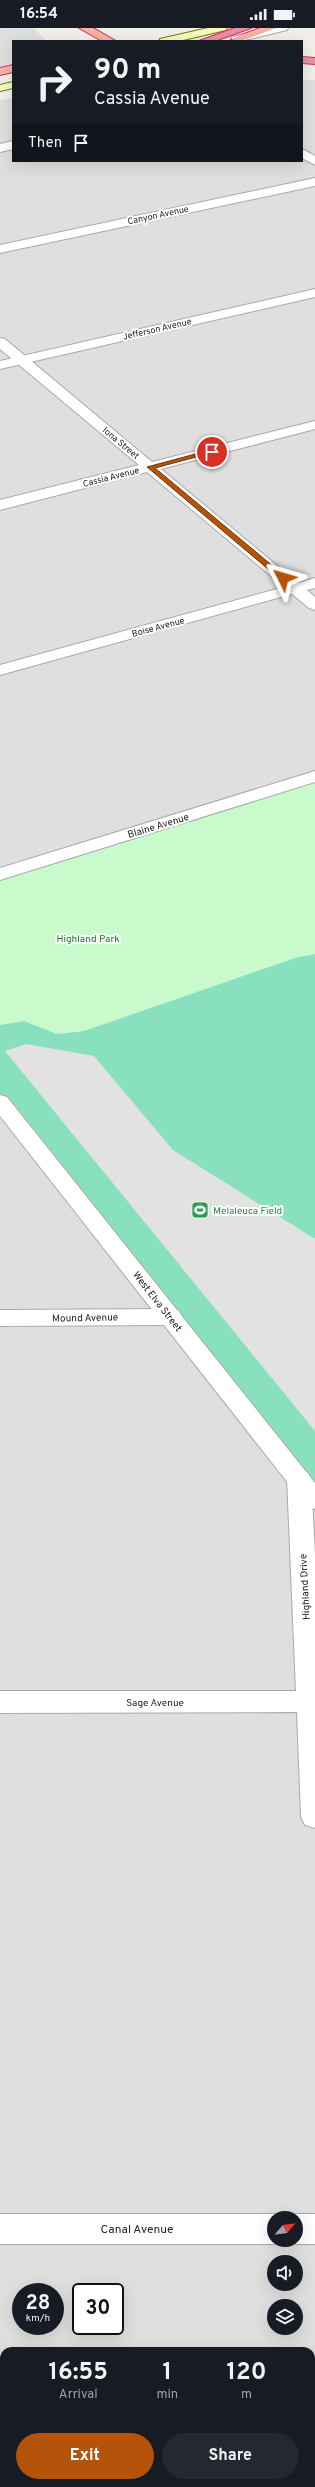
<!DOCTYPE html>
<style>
:root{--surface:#171b24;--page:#242831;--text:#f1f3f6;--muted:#9ea1a6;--accent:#b45309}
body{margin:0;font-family:Overpass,sans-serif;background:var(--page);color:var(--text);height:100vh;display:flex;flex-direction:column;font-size:15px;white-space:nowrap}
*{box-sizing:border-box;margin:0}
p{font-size:13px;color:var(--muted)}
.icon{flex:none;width:22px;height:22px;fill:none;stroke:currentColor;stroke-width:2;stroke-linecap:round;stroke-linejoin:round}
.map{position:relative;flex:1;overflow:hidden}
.side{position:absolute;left:0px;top:2319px;width:315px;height:140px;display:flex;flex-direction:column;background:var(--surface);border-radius:12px 12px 0 0;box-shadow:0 4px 16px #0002}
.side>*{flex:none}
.top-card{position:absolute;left:12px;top:12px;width:291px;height:122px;border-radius:0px;box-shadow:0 4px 16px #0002;background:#171b24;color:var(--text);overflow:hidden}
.needle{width:26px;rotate:61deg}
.tools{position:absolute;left:267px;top:2183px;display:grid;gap:8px}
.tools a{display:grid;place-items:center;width:36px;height:36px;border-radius:50%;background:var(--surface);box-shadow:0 4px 16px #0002;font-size:20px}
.speed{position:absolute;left:12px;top:2255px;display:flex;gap:8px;font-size:20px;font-weight:700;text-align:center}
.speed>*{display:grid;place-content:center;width:52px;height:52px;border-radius:50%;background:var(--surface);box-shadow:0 4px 16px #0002;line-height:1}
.speed small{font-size:10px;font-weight:400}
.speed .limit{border:2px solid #111;border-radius:6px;background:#fff;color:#111}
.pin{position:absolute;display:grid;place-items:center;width:34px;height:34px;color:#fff;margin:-17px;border:2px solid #fff;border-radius:50%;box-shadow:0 1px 4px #0007}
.me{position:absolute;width:44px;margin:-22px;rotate:310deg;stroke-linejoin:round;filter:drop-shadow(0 0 3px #0008)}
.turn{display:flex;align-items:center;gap:14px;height:84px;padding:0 16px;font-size:18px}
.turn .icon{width:52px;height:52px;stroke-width:2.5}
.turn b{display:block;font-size:28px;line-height:34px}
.then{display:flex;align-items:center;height:38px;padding:0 16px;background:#0003;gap:8px;font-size:15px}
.eta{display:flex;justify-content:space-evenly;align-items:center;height:68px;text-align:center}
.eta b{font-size:24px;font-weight:700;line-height:28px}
.action{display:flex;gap:8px;margin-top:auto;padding:8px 16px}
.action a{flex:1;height:46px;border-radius:24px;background:var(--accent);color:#fff;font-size:16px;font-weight:700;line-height:46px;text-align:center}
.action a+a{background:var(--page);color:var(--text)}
.status{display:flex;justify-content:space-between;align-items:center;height:28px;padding:0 20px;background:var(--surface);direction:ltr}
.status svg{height:11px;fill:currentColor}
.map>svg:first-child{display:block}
.residential{fill:#e0dfdf;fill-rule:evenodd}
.park{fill:#c8facc}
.pitch{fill:#88e0be}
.parking{fill:#e2e2e2}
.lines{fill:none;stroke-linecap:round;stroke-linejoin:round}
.minor-casing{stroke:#a9a9a9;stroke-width:2}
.tertiary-casing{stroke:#a9a9a9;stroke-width:2}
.secondary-casing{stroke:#707d05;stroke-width:2}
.trunk-casing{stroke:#dc2a67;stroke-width:2}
.motorway-casing{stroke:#dc2a67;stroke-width:2}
.minor{fill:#fff;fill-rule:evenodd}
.tertiary{fill:#fff;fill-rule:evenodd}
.secondary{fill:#f7fabf;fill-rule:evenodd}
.trunk{fill:#f2b4a3;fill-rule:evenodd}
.motorway{fill:#e892a2;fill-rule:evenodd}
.route{fill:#b45309;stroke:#753606}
.labels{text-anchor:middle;stroke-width:4;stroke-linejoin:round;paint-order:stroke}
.far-street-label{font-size:9px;fill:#222;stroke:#fff}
.street-label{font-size:10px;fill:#222;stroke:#fff}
.park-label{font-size:10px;fill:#0c8416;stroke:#fff}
.leisure-label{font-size:10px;fill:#27864d;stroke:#fff;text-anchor:start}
.near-street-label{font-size:12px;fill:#222;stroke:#fff}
</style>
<div class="status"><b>16:54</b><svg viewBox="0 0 49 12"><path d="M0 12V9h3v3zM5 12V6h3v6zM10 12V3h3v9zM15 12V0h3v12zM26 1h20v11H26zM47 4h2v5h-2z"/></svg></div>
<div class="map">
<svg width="315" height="2459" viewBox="0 0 315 2459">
<rect width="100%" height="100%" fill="#f2efe9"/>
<g class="residential">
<polygon points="0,0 33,0 46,12 13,13 13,34 0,39"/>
<polygon points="302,52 315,52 315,748 0,846 0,72 13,70 13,133 302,133"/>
<path d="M12,1089L315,1471V2459H0V1090ZM274,2190H296V2212H274ZM274,2234H296V2256H274ZM21,2264H55V2298H21ZM81,2264H115V2298H81ZM274,2278H296V2300H274ZM4,2323H311V2455H4Z"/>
</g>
<polygon class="park" points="315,748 315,926 295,930 84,1003 57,1006 24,993 0,997 0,846"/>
<polygon class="pitch" points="315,926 315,1454 299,1450 0,1075 0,997 24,993 57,1006 84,1003 295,930"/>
<polygon class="parking" points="26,1016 94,1028 173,1122 315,1211 315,1403 5,1023"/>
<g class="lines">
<g class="minor-casing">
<g id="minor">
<polygon points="13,113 13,121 0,124 0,116"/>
<polygon points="302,121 315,128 315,137 302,130"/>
<polygon points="315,150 315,158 0,225 0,217"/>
<polygon points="0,310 5,311 152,434 315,393 315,401 161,441 298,555 315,550 315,560 307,562 315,569 315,582 309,580 292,566 0,647 0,637 284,559 147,444 0,482 0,472 139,437 0,321"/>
<polygon points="315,743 315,754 0,852 0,840"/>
<polygon points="171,1281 179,1283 182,1289 179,1295 171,1297 0,1298 0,1282"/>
<polygon points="299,1441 307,1444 311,1450 315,1527 315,1800 305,1797 301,1789 297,1684 0,1685 0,1663 296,1663 287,1450 291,1444"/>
<polygon points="0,2186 274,2186 283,2190 274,2190 274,2212 283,2212 274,2216 0,2216"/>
<polygon points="296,2186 315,2186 315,2216 296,2216 287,2212 296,2212 296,2190 287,2190"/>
</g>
</g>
<g class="tertiary-casing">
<g id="tertiary">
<polygon points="269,0 288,0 287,2 241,13 231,11 232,9"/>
<polygon points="315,261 315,269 0,341 0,333"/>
<polygon points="0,1067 7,1069 315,1455 315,1481 306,1478 0,1088"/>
</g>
</g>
<g class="secondary-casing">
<g id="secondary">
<polygon points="208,0 227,0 226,2 179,13 159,13 160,11"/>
<polygon points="13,54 13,60 0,63 0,57"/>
</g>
</g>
<g class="trunk-casing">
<g id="trunk">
<polygon points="79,0 93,0 116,13 102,13"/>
<polygon points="260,0 276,0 241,13 231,11"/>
<polygon points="13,37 13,44 0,47 0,40"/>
</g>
</g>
<g class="motorway-casing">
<g id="motorway">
<polygon points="235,0 251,0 215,13 199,13"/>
<polygon points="302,29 315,30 315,36 302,35"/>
</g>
</g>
<use href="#minor" class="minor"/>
<use href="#tertiary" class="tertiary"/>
<use href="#secondary" class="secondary"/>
<use href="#trunk" class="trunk"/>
<use href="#motorway" class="motorway"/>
</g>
<polygon class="route" points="210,422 215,424 155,440 286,549 286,552 281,552 147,439"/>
<defs>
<g id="stadium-square" transform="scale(0.9)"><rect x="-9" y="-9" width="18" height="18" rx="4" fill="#2e9e5b" stroke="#fff"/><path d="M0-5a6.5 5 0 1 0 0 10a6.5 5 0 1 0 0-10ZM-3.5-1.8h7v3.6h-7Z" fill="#fff"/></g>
</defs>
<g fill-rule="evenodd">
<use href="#stadium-square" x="200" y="1182"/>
</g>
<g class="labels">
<g class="far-street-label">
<text transform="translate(158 187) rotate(-12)" y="3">Canyon Avenue</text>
<text transform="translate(157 301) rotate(-13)" y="3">Jefferson Avenue</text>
<text transform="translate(121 415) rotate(40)" y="3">Iona Street</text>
<text transform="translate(111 449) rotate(-14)" y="3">Cassia Avenue</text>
<text transform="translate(158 599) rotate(-15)" y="3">Boise Avenue</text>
</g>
<g class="street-label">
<text transform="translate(158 797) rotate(-17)" y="4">Blaine Avenue</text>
<text transform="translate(158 1273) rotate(52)" y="4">West Elva Street</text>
<text transform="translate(85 1289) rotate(-1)" y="4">Mound Avenue</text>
<text transform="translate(304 1559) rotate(-93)" y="4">Highland Drive</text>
<text x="155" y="1678">Sage Avenue</text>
</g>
<g class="park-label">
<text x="88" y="914">Highland Park</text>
</g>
<g class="leisure-label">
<text x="213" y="1186">Melaleuca Field</text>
</g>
<g class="near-street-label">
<text x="137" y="2205">Canal Avenue</text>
</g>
</g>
</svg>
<div class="tools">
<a><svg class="needle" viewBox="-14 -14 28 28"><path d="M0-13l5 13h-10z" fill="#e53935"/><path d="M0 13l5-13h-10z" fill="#9ea1a6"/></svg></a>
<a><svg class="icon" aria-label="sound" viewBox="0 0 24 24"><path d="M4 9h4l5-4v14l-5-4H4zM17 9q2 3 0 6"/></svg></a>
<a><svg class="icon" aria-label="layers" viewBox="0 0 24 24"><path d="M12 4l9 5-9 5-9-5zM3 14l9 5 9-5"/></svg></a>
</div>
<div class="speed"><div>28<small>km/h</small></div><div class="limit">30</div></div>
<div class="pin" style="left:212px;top:424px;background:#d93025"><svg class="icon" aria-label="arrive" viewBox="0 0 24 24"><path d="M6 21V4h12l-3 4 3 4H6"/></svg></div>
<svg class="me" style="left:283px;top:550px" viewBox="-20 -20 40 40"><path d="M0-17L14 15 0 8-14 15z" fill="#b45309" stroke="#fff" stroke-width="4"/></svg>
<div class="top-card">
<div class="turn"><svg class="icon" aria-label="right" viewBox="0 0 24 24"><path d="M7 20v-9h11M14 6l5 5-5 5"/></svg><div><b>90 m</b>Cassia Avenue</div></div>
<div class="then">Then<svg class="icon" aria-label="arrive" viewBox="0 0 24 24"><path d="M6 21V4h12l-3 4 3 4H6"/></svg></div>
</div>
<section class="side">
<div class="eta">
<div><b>16:55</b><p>Arrival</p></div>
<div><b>1</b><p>min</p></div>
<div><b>120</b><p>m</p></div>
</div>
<div class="action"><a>Exit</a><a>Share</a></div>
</section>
</div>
